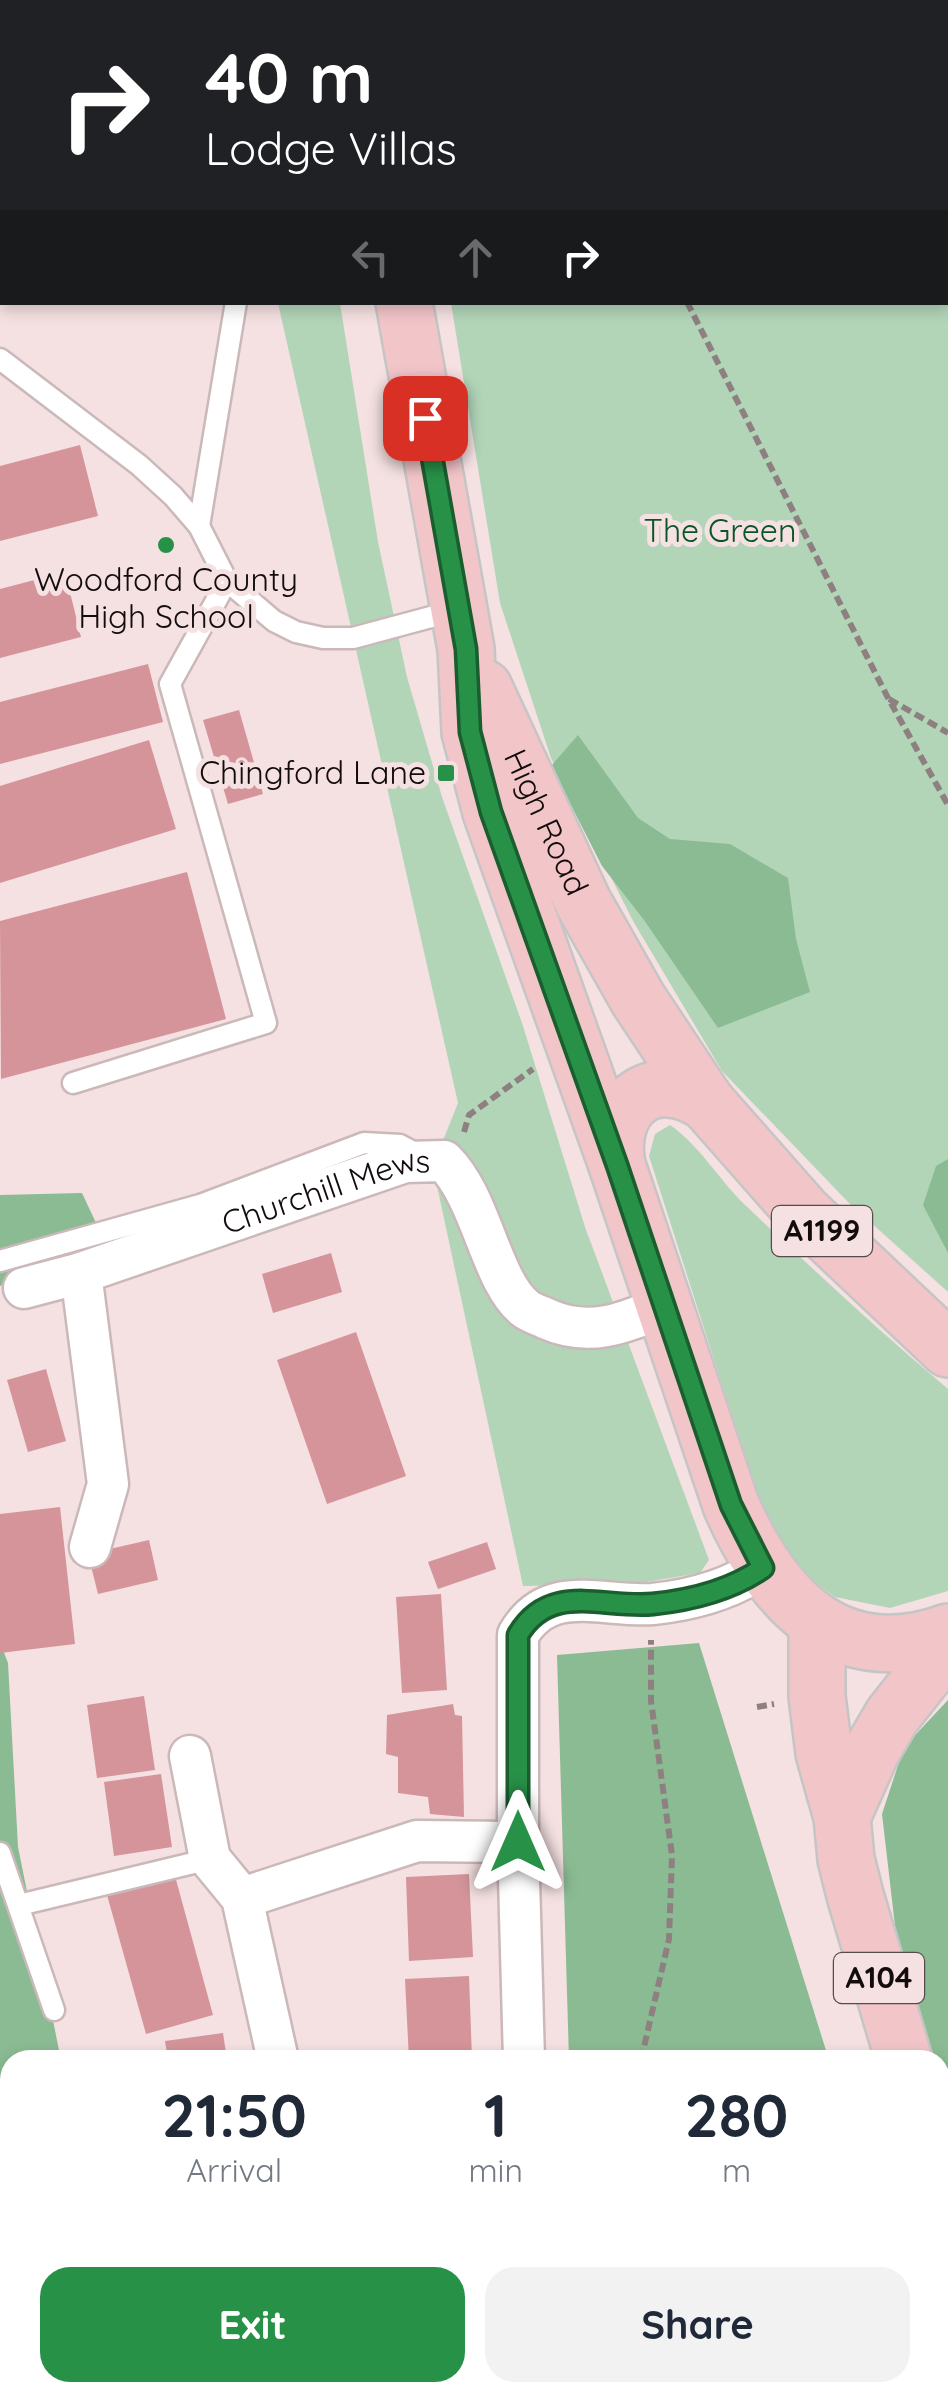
<!DOCTYPE html>
<style>
:root{--surface:#fff;--page:#f2f2f3;--text:#1f2937;--muted:#747a83;--accent:#289148}
body{margin:0;font-family:Quicksand,sans-serif;background:var(--page);color:var(--text);height:100vh;display:flex;flex-direction:column;font-size:38px;white-space:nowrap}
*{box-sizing:border-box;margin:0}
p{font-size:32px;color:var(--muted)}
.icon{flex:none;width:55px;height:55px;fill:none;stroke:currentColor;stroke-width:2;stroke-linecap:round;stroke-linejoin:round}
.map{position:relative;flex:1;overflow:hidden}
.panel{position:absolute;left:0px;top:2050px;width:950px;height:352px;display:flex;flex-direction:column;background:var(--surface);border-radius:30px 30px 0 0;box-shadow:0 5px 15px #0003}
.panel>*{flex:none}
.top-card{position:absolute;left:0px;top:0px;width:950px;height:305px;box-shadow:0 5px 15px #0003;background:#202124;color:#fff;overflow:hidden}
.pin{position:absolute;display:grid;place-items:center;width:85px;height:85px;color:#fff;margin:-42px;border-radius:20px;box-shadow:0 5px 15px #0006}
.me{position:absolute;width:110px;margin:-55px;rotate:0deg;stroke-linejoin:round;filter:drop-shadow(0 0 8px #0008)}
.turn{display:flex;align-items:center;gap:35px;height:210px;padding:0 40px;font-size:45px}
.turn .icon{width:130px;height:130px;stroke-width:2.5}
.turn b{display:block;font-size:70px;line-height:85px}
.lanes{display:flex;align-items:center;height:95px;padding:0 40px;background:#0003;justify-content:center;gap:50px;direction:ltr}
.lanes .off{opacity:.35}
.eta{display:flex;justify-content:space-evenly;align-items:center;height:170px;text-align:center}
.eta b{font-size:60px;font-weight:800;line-height:70px}
.cta{display:flex;gap:20px;margin-top:auto;padding:20px 40px}
.cta a{flex:1;height:115px;border-radius:30px;background:var(--accent);color:#fff;font-size:40px;font-weight:800;line-height:115px;text-align:center}
.cta a+a{background:var(--page);color:var(--text)}
.map>svg:first-child{display:block}
.green{fill:#b2d5b8}
.forest{fill:#8bbb93}
.building{fill:#d4949a}
.lines{fill:none;stroke-linecap:round;stroke-linejoin:round}
.service-casing{stroke:#cbb8b9;stroke-width:25}
.minor-casing{stroke:#cbb8b9;stroke-width:45}
.primary-casing{stroke:#c6c5c5;stroke-width:60}
.path{stroke:#8e8081;stroke-width:6;stroke-dasharray:10 5;stroke-linecap:butt}
.service{stroke:#fff;stroke-width:20}
.minor{stroke:#fff;stroke-width:40}
.primary{stroke:#f2c5c9;stroke-width:55}
.route-casing{stroke:#1a5e2f;stroke-width:25}
.route{stroke:#289148;stroke-width:18}
.poi-dot{fill:#289148;stroke:#f5e1e2;stroke-width:4}
.labels{text-anchor:middle;stroke-width:10;stroke-linejoin:round;paint-order:stroke}
.shield{fill:#f5e1e2;stroke:#574c4d;stroke-width:2.5}
.shield-label{font-size:30px;font-weight:bold;fill:#130c0d}
.park-label{font-size:32px;fill:#085625;stroke:#f5e1e2}
.poi-label{font-size:32px;fill:#130c0d;stroke:#f5e1e2}
.street-label{font-size:32px;fill:#130c0d;stroke:#f5e1e2}
</style>
<div class="map">
<svg width="948" height="2401" viewBox="0 0 948 2401">
<rect width="100%" height="100%" fill="#f5e1e2"/>
<g class="green">
<polygon points="379,0 948,0 948,1292 849,1203 722,1071 633,921 551,758 500,603 451,303 948,302 948,2"/>
<polygon points="278,303 340,303 378,542 407,677 442,797 523,1026 585,1227 709,1560 700,1573 634,1584 523,1586 437,1186 442,1143 458,1103"/>
<path d="M670,1125C700,1146 717,1177 743,1203C810,1267 877,1329 948,1389V1591L890,1608L835,1597L798,1570L763,1513L649,1156L655,1134Z"/>
</g>
<g class="forest">
<polygon points="578,735 638,818 670,839 730,844 788,878 796,939 810,992 718,1028 644,920 602,866 551,766"/>
<polygon points="948,1159 948,1253 923,1205 936,1166"/>
<polygon points="82,1193 104,1240 0,1286 0,1195"/>
<polygon points="0,1642 8,1663 18,1847 61,2060 10,2060 10,2392 162,2393 166,2401 0,2401"/>
<polygon points="699,1643 829,2060 569,2060 557,1655"/>
<polygon points="948,1700 948,2083 940,2082 940,2060 932,2060 897,1943 882,1814 904,1747"/>
<polygon points="579,2392 932,2392 935,2401 579,2401"/>
</g>
<g class="building">
<polygon points="80,445 98,516 0,541 0,466"/>
<polygon points="65,572 81,637 0,658 0,589"/>
<polygon points="148,664 163,722 0,764 0,702"/>
<polygon points="239,710 263,794 228,804 203,720"/>
<polygon points="149,740 176,829 0,883 0,786"/>
<polygon points="187,872 226,1019 1,1079 0,921"/>
<polygon points="331,1253 342,1292 273,1313 262,1274"/>
<polygon points="356,1332 406,1476 327,1504 277,1360"/>
<polygon points="46,1369 66,1441 28,1452 7,1380"/>
<polygon points="60,1507 75,1644 0,1653 0,1514"/>
<polygon points="149,1540 158,1580 98,1594 88,1554"/>
<polygon points="487,1542 496,1569 438,1589 428,1562"/>
<polygon points="441,1594 447,1690 402,1693 396,1597"/>
<polygon points="144,1696 155,1770 97,1778 87,1705"/>
<polygon points="453,1704 455,1715 462,1716 464,1817 430,1814 428,1797 398,1793 398,1757 386,1754 387,1715"/>
<polygon points="161,1774 172,1847 114,1856 104,1782"/>
<polygon points="469,1874 473,1957 409,1961 406,1877"/>
<polygon points="175,1876 213,2015 146,2034 107,1895"/>
<polygon points="469,1976 472,2059 409,2060 405,1979"/>
<polygon points="223,2033 227,2060 168,2060 165,2041"/>
<polygon points="289,2392 357,2392 352,2401 304,2401"/>
<polygon points="378,2392 390,2392 408,2401 373,2401"/>
</g>
<g class="lines">
<g class="service-casing">
<g id="service">
<polyline points="0,108 2,109"/>
<polyline points="0,143 2,140"/>
<polyline points="0,359 139,465 173,496 199,526 227,581 274,621 296,632 323,638 353,638 457,610"/>
<polyline points="199,526 236,302"/>
<polyline points="73,1083 266,1023 170,684 227,581"/>
<polyline points="0,1261 200,1205 364,1143 400,1145 419,1155"/>
<polyline points="0,1853 54,2010"/>
<polyline points="19,1905 210,1859"/>
</g>
</g>
<g class="minor-casing">
<g id="minor">
<polyline points="81,1273 108,1484 90,1547"/>
<path id="s1" d="M24,1288L81,1273L405,1162L444,1161C482,1198 491,1283 526,1309C531,1313 541,1316 547,1319C590,1338 624,1323 665,1306"/>
<polyline points="190,1756 210,1859 242,1898 278,2060"/>
<polyline points="242,1898 417,1841 518,1842"/>
<path d="M524,2060L518,1842V1635C549,1581 603,1608 653,1604C692,1600 730,1590 763,1567"/>
</g>
</g>
<g class="primary-casing">
<g id="primary">
<polyline points="188,0 236,0"/>
<polyline points="292,0 292,2"/>
<polyline points="348,0 349,2"/>
<polyline points="404,302 466,649 470,732 491,812 617,1165"/>
<path id="s2" d="M484,688L583,902L638,999L707,1103L804,1213L948,1349"/>
<path d="M707,1103C653,1067 606,1104 617,1165L731,1505C772,1598 837,1673 948,1632"/>
<polyline points="817,1622 817,1696 824,1753 842,1817 846,1859 855,1895 904,2060"/>
<polyline points="842,1817 871,1752 892,1716 948,1645"/>
<polyline points="940,2179 948,2206"/>
</g>
</g>
<g class="path">
<polyline points="636,2 642,0"/>
<polyline points="687,302 888,698 948,805"/>
<polyline points="889,699 948,733"/>
<polyline points="464,1132 469,1115 533,1069"/>
<polyline points="757,1707 774,1704"/>
<polyline points="641,2060 669,1939 672,1855 651,1701 651,1640"/>
<polyline points="647,2392 648,2401"/>
<polyline points="534,2401 537,2392"/>
</g>
<use href="#service" class="service"/>
<use href="#minor" class="minor"/>
<use href="#primary" class="primary"/>
</g>
<g class="lines">
<g class="route-casing">
<path id="route" d="M425,418L466,649L470,732L491,812L617,1165L731,1505L763,1568C731,1590 692,1600 653,1604C603,1609 550,1581 518,1635V1842"/>
</g>
<use href="#route" class="route"/>
</g>
<g class="poi-dot">
<circle cx="166" cy="545" r="10"/>
<rect x="436" y="763" width="20" height="20" rx="5"/>
</g>
<g class="labels">
<g class="shield">
<rect x="772" y="1206" width="100" height="50" rx="8"/>
<rect x="834" y="1953" width="90" height="50" rx="8"/>
</g>
<g class="shield-label">
<text x="822" y="1241">A1199</text>
<text x="879" y="1988">A104</text>
</g>
<g class="park-label">
<text x="720" y="542">The Green</text>
</g>
<g class="poi-label">
<text x="166" y="591">Woodford County<tspan x="166" dy="37">High School</tspan></text>
<text x="426" y="784" text-anchor="end">Chingford Lane</text>
</g>
<g class="street-label">
<text dy="11" stroke="none"><textPath href="#s2" startOffset="148">High Road</textPath></text>
<text dy="11" stroke="none"><textPath href="#s1" startOffset="318">Churchill Mews</textPath></text>
</g>
</g>
</svg>
<div class="pin" style="left:425px;top:418px;background:#d93025"><svg class="icon" aria-label="arrive" viewBox="0 0 24 24"><path d="M6 21V4h12l-3 4 3 4H6"/></svg></div>
<svg class="me" style="left:518px;top:1842px" viewBox="-20 -20 40 40"><path d="M0-17L14 15 0 8-14 15z" fill="#289148" stroke="#fff" stroke-width="4"/></svg>
<div class="top-card">
<div class="turn"><svg class="icon" aria-label="right" viewBox="0 0 24 24"><path d="M7 20v-9h11M14 6l5 5-5 5"/></svg><div><b>40 m</b>Lodge Villas</div></div>
<div class="lanes"><svg class="icon off" aria-label="left" viewBox="0 0 24 24"><path d="M17 20v-9H6M10 6l-5 5 5 5"/></svg><svg class="icon off" aria-label="ahead" viewBox="0 0 24 24"><path d="M12 20V5M6 11l6-6 6 6"/></svg><svg class="icon" aria-label="right" viewBox="0 0 24 24"><path d="M7 20v-9h11M14 6l5 5-5 5"/></svg></div>
</div>
<section class="panel">
<div class="eta">
<div><b>21:50</b><p>Arrival</p></div>
<div><b>1</b><p>min</p></div>
<div><b>280</b><p>m</p></div>
</div>
<div class="cta"><a>Exit</a><a>Share</a></div>
</section>
</div>
